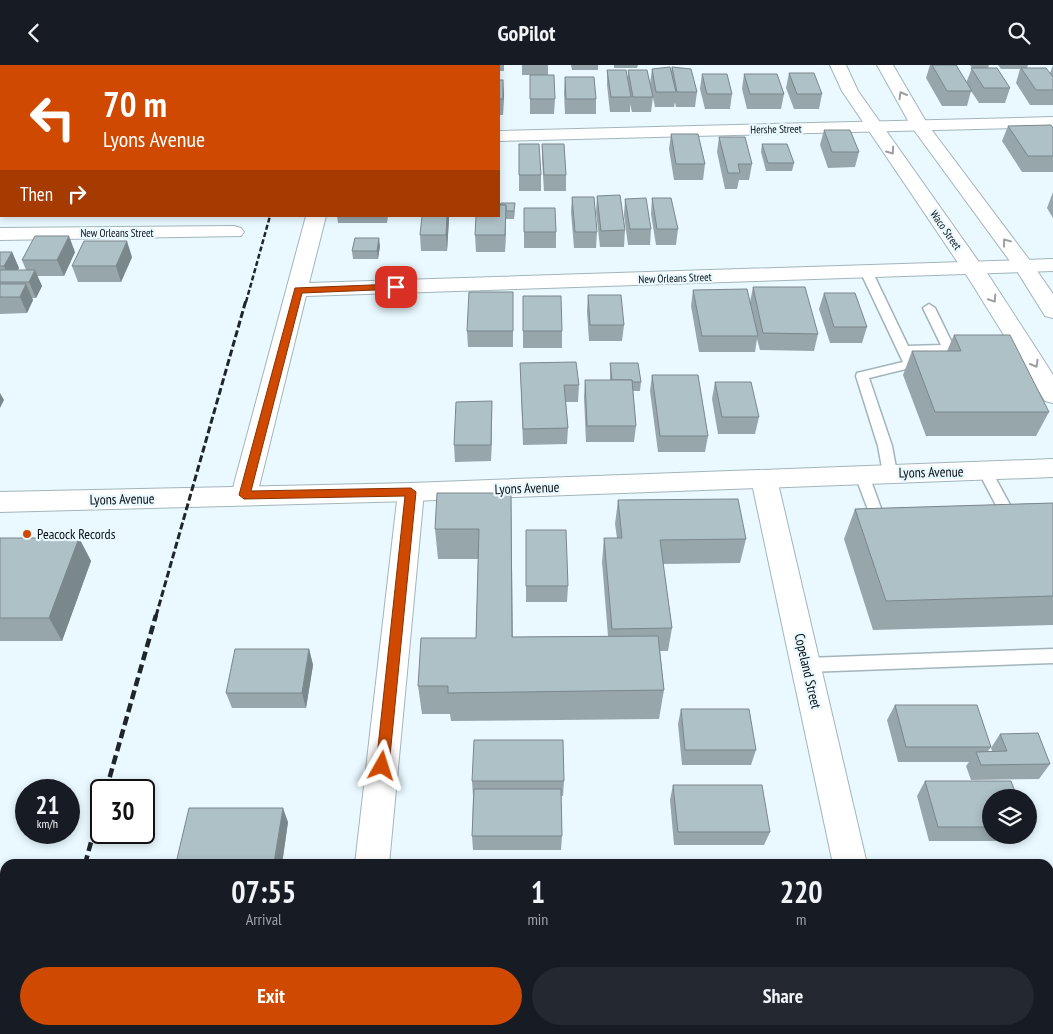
<!DOCTYPE html>
<style>
:root{--surface:#171b24;--page:#242831;--text:#f1f3f6;--muted:#9ea1a6;--accent:#cf4a00}
body{margin:0;font-family:"PT Sans Narrow",sans-serif;background:var(--page);color:var(--text);height:100vh;display:flex;flex-direction:column;font-size:19px;white-space:nowrap}
*{box-sizing:border-box;margin:0}
p{font-size:16px;color:var(--muted)}
.icon{flex:none;width:28px;height:28px;fill:none;stroke:currentColor;stroke-width:2;stroke-linecap:round;stroke-linejoin:round}
.map{position:relative;flex:1;overflow:hidden}
.details{position:absolute;left:0px;top:794px;width:1054px;height:176px;display:flex;flex-direction:column;background:var(--surface);border-radius:15px 15px 0 0;box-shadow:0 2px 8px #0003}
.details>*{flex:none}
.top-card{position:absolute;left:0px;top:0px;width:500px;height:152px;box-shadow:0 2px 8px #0003;background:#cf4a00;color:#fff;overflow:hidden}
.buttons{position:absolute;left:982px;top:724px;display:grid;gap:10px}
.buttons a{display:grid;place-items:center;width:55px;height:55px;border-radius:50%;background:var(--surface);box-shadow:0 2px 8px #0003;font-size:25px}
.speed{position:absolute;left:15px;top:714px;display:flex;gap:10px;font-size:25px;font-weight:700;text-align:center}
.speed>*{display:grid;place-content:center;width:65px;height:65px;border-radius:50%;background:var(--surface);box-shadow:0 2px 8px #0003;line-height:1}
.speed small{font-size:12px;font-weight:400}
.speed .limit{border:2px solid #111;border-radius:8px;background:#fff;color:#111}
.pin{position:absolute;display:grid;place-items:center;width:42px;height:42px;color:#fff;margin:-21px;border-radius:10px;box-shadow:0 2px 8px #0006}
.me{position:absolute;width:55px;margin:-28px;rotate:6deg;stroke-linejoin:round;filter:drop-shadow(0 0 4px #0008)}
.turn{display:flex;align-items:center;gap:18px;height:105px;padding:0 20px;font-size:22px}
.turn .icon{width:65px;height:65px;stroke-width:2.5}
.turn b{display:block;font-size:35px;line-height:42px}
.then{display:flex;align-items:center;height:48px;padding:0 20px;background:#0003;gap:10px;font-size:19px}
.eta{display:flex;justify-content:space-evenly;align-items:center;height:85px;text-align:center}
.eta b{font-size:30px;font-weight:700;line-height:35px}
.cta{display:flex;gap:10px;margin-top:auto;padding:10px 20px}
.cta a{flex:1;height:58px;border-radius:30px;background:var(--accent);color:#fff;font-size:20px;font-weight:700;line-height:58px;text-align:center}
.cta a+a{background:var(--page);color:var(--text)}
header{display:flex;justify-content:space-between;align-items:center;height:65px;padding:0 20px;background:var(--surface);font-size:22px;font-weight:700}
.map>svg:first-child{display:block}
.lines{fill:none;stroke-linecap:round;stroke-linejoin:round}
.lane-casing{stroke:#a2b5bb;stroke-width:3}
.street-casing{stroke:#a2b5bb;stroke-width:2}
.secondary-casing{stroke:#a2b5bb;stroke-width:2}
.lane{fill:#fff;fill-rule:evenodd}
.street{fill:#fff;fill-rule:evenodd}
.secondary{fill:#fff;fill-rule:evenodd}
.rail-far2{stroke:#1f2629;stroke-width:2.5;stroke-dasharray:5 2.5;stroke-linecap:butt}
.rail-far1{stroke:#1f2629;stroke-width:3;stroke-dasharray:7 3;stroke-linecap:butt}
.rail{stroke:#1f2629;stroke-width:4.5;stroke-dasharray:9 4.5;stroke-linecap:butt}
.wall{fill:#96a6ab}
.shaded-wall{fill:#7a878b}
.building{fill:#aec1c7;stroke:#7a878b}
.oneway{stroke:#9c9fa0}
.route{fill:#cf4a00;stroke:#873000}
.poi-dot{fill:#cf4a00;stroke:#e9f9ff;stroke-width:2}
.labels{text-anchor:middle;stroke-width:4.5;stroke-linejoin:round;paint-order:stroke}
.far-street-label{font-size:11px;fill:#080e11;stroke:#e9f9ff}
.street-label{font-size:14px;fill:#080e11;stroke:#e9f9ff}
.poi-label{font-size:14px;fill:#080e11;stroke:#e9f9ff;text-anchor:start}
</style>
<header><svg class="icon" aria-label="back" viewBox="0 0 24 24"><path d="M15 5l-7 7 7 7"/></svg>GoPilot<svg class="icon" aria-label="search" viewBox="0 0 24 24"><circle cx="10" cy="10" r="6"/><path d="M15 15l6 6"/></svg></header>
<div class="map">
<svg width="1053" height="969" viewBox="0 0 1053 969">
<rect width="100%" height="100%" fill="#e9f9ff"/>
<g class="lines">
<g class="lane-casing">
<g id="lane">
<polygon points="867,205 873,208 908,281 941,280 923,243 929,239 935,243 955,284 949,288 911,289 916,299 914,302 869,313 892,381 897,408 890,413 883,408 878,381 856,311 857,308 903,297 861,208"/>
<polygon points="985,401 990,403 1015,449 1013,453 993,453 991,449 993,445 998,444 978,406"/>
<polygon points="862,405 869,410 883,449 892,450 894,454 892,458 873,458 855,410"/>
<polygon points="1053,584 1053,598 807,607 801,605 799,600 801,595 807,593"/>
</g>
</g>
<g class="street-casing">
<g id="street">
<rect x="343" y="0" width="16" height="1"/>
<polygon points="1053,52 1053,62 499,76 499,66"/>
<polygon points="306,151 326,151 309,218 1053,194 1053,206 306,231 257,430 253,437 244,439 235,437 231,430"/>
<polygon points="234,161 241,163 244,167 241,171 0,175 0,163"/>
<polygon points="764,405 773,408 777,414 867,799 833,799 751,414 755,408"/>
<polygon points="411,418 420,420 424,427 389,799 355,799 398,427 402,420"/>
<rect x="336" y="965" width="38" height="4"/>
<rect x="867" y="965" width="38" height="4"/>
</g>
</g>
<g class="secondary-casing">
<g id="secondary">
<polygon points="830,0 846,0 858,26 991,214 1041,291 1053,310 1053,338 1045,336 969,214 842,26"/>
<polygon points="877,0 893,0 928,60 1031,197 1053,229 1053,253 1045,251 1015,203 911,61"/>
<polygon points="1053,394 1053,412 411,436 0,447 0,427 411,418"/>
</g>
</g>
<use href="#lane" class="lane"/>
<use href="#street" class="street"/>
<use href="#secondary" class="secondary"/>
<polyline class="rail-far2" points="246,237 270,151"/>
<polyline class="rail-far1" points="156,551 246,235"/>
<g class="rail">
<polyline points="106,725 156,550"/>
<polyline points="85,799 101,741"/>
<polyline points="36,969 37,965"/>
</g>
</g>
<g class="wall">
<polygon points="0,0 12,0 12,1 1,1 1,24 0,24"/>
<rect x="433" y="0" width="31" height="1"/>
<polygon points="480,0 504,0 504,6 499,6 499,1 480,1"/>
<rect x="522" y="0" width="26" height="10"/>
<polygon points="571,0 598,0 598,5 572,5"/>
<polygon points="614,0 638,0 637,3 614,3"/>
<polygon points="930,0 956,0 966,18 972,3 970,0 989,0 988,3 1010,23 1005,38 979,38 971,26 967,41 942,41 926,13"/>
<polygon points="998,0 1028,0 1027,3 1050,8 1053,0 1053,40 1030,40 1016,18 1020,4 1001,4"/>
<polygon points="672,2 697,27 695,42 676,42 675,37 674,42 655,42 650,19 652,4 671,6"/>
<polygon points="607,5 628,13 628,5 653,32 651,47 632,47 630,39 630,47 610,47 607,20"/>
<polygon points="789,8 822,29 819,44 794,44 786,23"/>
<polygon points="702,9 732,29 730,44 705,44 700,24"/>
<polygon points="744,9 784,29 781,44 747,44 742,24"/>
<polygon points="530,10 555,34 554,49 530,49"/>
<polygon points="565,12 596,34 596,49 565,49 564,27"/>
<rect x="499" y="15" width="4" height="35"/>
<polygon points="1008,61 1053,63 1053,107 1022,107 1002,76"/>
<polygon points="824,65 859,87 855,102 828,103 820,80"/>
<polygon points="671,69 705,99 703,115 674,115 669,84"/>
<polygon points="719,72 752,99 749,115 739,115 737,124 725,124 717,87"/>
<polygon points="519,79 541,110 541,126 519,126"/>
<polygon points="542,79 566,110 566,126 544,126 542,94"/>
<polygon points="762,79 794,98 792,106 766,106 761,87"/>
<polygon points="1053,127 1053,153 1047,143"/>
<polygon points="597,131 625,165 624,182 600,182 596,147"/>
<polygon points="572,132 597,167 596,183 574,183 571,147"/>
<polygon points="652,133 678,164 676,180 656,180 651,149"/>
<polygon points="625,134 651,164 650,180 628,180 624,150"/>
<polygon points="500,140 515,146 514,154 506,154 505,187 476,187 475,170"/>
<polygon points="524,143 556,167 556,183 524,183"/>
<polygon points="337,151 388,151 387,158 338,158"/>
<polygon points="449,154 447,186 421,186 420,170"/>
<polygon points="380,181 378,194 353,194 352,186"/>
<polygon points="0,187 12,187 19,203 18,205 26,205 22,195 75,187 64,211 37,211 42,221 36,233 32,233 33,235 27,248 0,249"/>
<polygon points="132,192 121,217 78,217 72,201"/>
<polygon points="753,222 818,269 814,286 760,285 757,274 755,287 699,287 691,241 693,225 750,237"/>
<polygon points="513,227 513,282 468,282 467,266"/>
<polygon points="824,228 867,262 862,278 830,278 819,244"/>
<polygon points="588,230 624,260 622,276 589,276 587,246"/>
<polygon points="523,231 562,266 562,283 523,283"/>
<polygon points="954,270 1049,347 1036,371 926,371 903,310 912,286 947,286"/>
<polygon points="520,298 579,320 578,337 566,337 568,363 567,379 523,380"/>
<polygon points="610,298 641,317 640,326 633,326 636,361 634,377 586,377 584,332 585,315 610,315"/>
<polygon points="652,310 708,371 705,387 658,387 650,326"/>
<polygon points="715,317 759,352 755,369 718,369 712,334"/>
<polygon points="492,336 492,353 491,396 455,397 454,380"/>
<polygon points="511,428 513,572 608,571 602,497 604,473 617,473 615,459 618,435 746,474 740,498 663,499 672,563 668,586 660,586 664,625 659,654 451,656 450,649 422,649 418,621 476,573 478,494 438,494 435,464"/>
<polygon points="1053,438 1053,560 873,565 844,474 855,444"/>
<polygon points="526,465 568,521 567,537 526,537"/>
<polygon points="0,473 79,473 91,496 62,576 0,576"/>
<polygon points="309,584 313,600 306,643 232,643 226,628"/>
<polygon points="895,640 991,682 988,686 992,686 991,683 1000,669 1050,699 1039,714 971,715 966,701 969,697 898,697 887,655"/>
<polygon points="681,644 756,685 751,700 682,700 678,659"/>
<polygon points="472,716 564,716 563,731 561,731 562,771 561,785 473,785 472,771 473,731"/>
<polygon points="925,716 991,732 991,770 1020,770 1016,776 929,776 917,731"/>
<polygon points="673,720 770,767 764,780 674,780 670,735"/>
<polygon points="288,757 282,799 176,798"/>
<rect x="1049" y="894" width="4" height="66"/>
<polygon points="104,965 248,965 248,969 107,969"/>
</g>
<g class="shaded-wall">
<polygon points="503,15 504,30 503,50"/>
<polygon points="506,140 506,156 505,187 505,170"/>
<polygon points="447,151 449,151 449,154 447,186 446,170"/>
<polygon points="69,171 75,187 64,211 57,195"/>
<polygon points="379,173 380,181 378,194 377,186"/>
<polygon points="127,176 132,192 121,217 116,201"/>
<polygon points="12,187 19,203 11,217 4,201"/>
<polygon points="35,205 42,221 36,233 29,217"/>
<polygon points="26,219 33,235 27,248 20,232"/>
<polygon points="0,328 4,335 0,343"/>
<polygon points="492,336 492,353 491,396 491,380"/>
<polygon points="79,473 91,496 62,576 49,553"/>
<polygon points="309,584 313,600 306,643 302,628"/>
<polygon points="283,743 288,757 282,799 274,799"/>
<polygon points="243,965 248,965 248,969 246,969"/>
</g>
<g class="building">
<polygon points="0,0 8,0 7,1 1,1 1,9 0,9"/>
<rect x="72" y="0" width="51" height="1"/>
<rect x="386" y="0" width="25" height="1"/>
<polygon points="932,0 956,0 972,26 947,26"/>
<polygon points="670,2 676,27 656,27 652,4"/>
<polygon points="672,2 691,4 697,27 677,27"/>
<polygon points="971,3 997,3 1010,23 984,23"/>
<polygon points="1021,3 1046,3 1053,12 1053,25 1036,25"/>
<polygon points="607,5 626,5 631,32 611,32"/>
<polygon points="628,5 647,5 653,32 633,32"/>
<polygon points="789,8 814,8 822,29 797,29"/>
<polygon points="702,9 727,9 732,29 707,29"/>
<polygon points="744,9 777,9 784,29 750,29"/>
<polygon points="530,10 554,10 555,34 530,34"/>
<polygon points="565,12 594,12 596,34 566,34"/>
<rect x="499" y="15" width="4" height="19"/>
<polygon points="1051,60 1053,63 1053,91 1028,91 1008,61"/>
<polygon points="824,65 850,65 859,87 832,87"/>
<polygon points="671,69 698,69 705,99 676,99"/>
<polygon points="719,72 745,72 752,99 738,99 740,108 728,108"/>
<polygon points="519,79 539,79 541,110 519,110"/>
<polygon points="542,79 564,79 566,110 544,110"/>
<polygon points="762,79 787,79 794,98 768,98"/>
<polygon points="620,130 625,165 601,166 597,131"/>
<polygon points="572,132 594,132 597,167 575,167"/>
<polygon points="646,133 651,164 630,164 625,134"/>
<polygon points="652,133 671,133 678,164 657,164"/>
<polygon points="501,138 515,138 514,146 506,146 506,140 500,140"/>
<polygon points="499,140 506,140 505,170 475,170 476,151 499,151"/>
<polygon points="524,143 555,143 556,167 524,167"/>
<polygon points="422,151 447,151 446,170 420,170"/>
<polygon points="35,171 69,171 57,195 22,195"/>
<polygon points="355,173 379,173 377,186 352,186"/>
<polygon points="84,176 127,176 116,201 72,201"/>
<polygon points="0,187 12,187 4,201 0,201"/>
<polygon points="0,205 35,205 29,217 0,217"/>
<polygon points="0,219 26,219 20,232 0,232"/>
<polygon points="753,222 805,222 818,269 763,268"/>
<polygon points="747,224 758,271 702,271 693,225"/>
<polygon points="469,227 513,227 513,266 467,266"/>
<polygon points="824,228 855,228 867,262 834,262"/>
<polygon points="588,230 621,230 624,260 590,260"/>
<polygon points="523,231 561,231 562,266 523,266"/>
<polygon points="954,270 1010,270 1049,347 935,347 912,286 961,286"/>
<polygon points="576,297 579,320 564,320 568,363 523,364 520,298"/>
<polygon points="610,298 638,298 641,317 632,317 632,315 612,315"/>
<polygon points="652,310 698,310 708,371 660,371"/>
<polygon points="585,315 632,315 636,361 587,361"/>
<polygon points="715,317 751,317 759,352 722,352"/>
<polygon points="492,336 491,380 454,380 456,337"/>
<polygon points="437,428 511,428 512,572 658,571 664,625 448,628 448,621 418,621 421,573 476,573 479,464 435,464"/>
<polygon points="738,434 746,474 660,475 672,563 612,564 604,473 622,473 618,435"/>
<polygon points="1053,438 1053,531 886,536 855,444"/>
<polygon points="526,465 566,465 568,521 526,521"/>
<polygon points="0,473 79,473 49,553 0,553"/>
<polygon points="235,584 309,584 302,628 226,628"/>
<polygon points="895,640 977,640 991,682 906,682"/>
<polygon points="681,644 749,644 756,685 685,685"/>
<polygon points="1038,668 1050,699 981,700 976,687 1007,686 1000,669"/>
<polygon points="474,675 563,675 564,716 472,716"/>
<polygon points="925,716 1011,716 1017,732 991,732 991,762 938,762"/>
<polygon points="673,720 762,720 770,767 678,767"/>
<polygon points="474,724 561,724 562,771 472,771"/>
<polygon points="189,743 283,743 274,798 176,798"/>
<rect x="1049" y="894" width="4" height="55"/>
<rect x="454" y="965" width="76" height="4"/>
<polygon points="240,967 239,969 150,969"/>
</g>
<defs><path id="oneway-chevron" d="M-2-3.5L2.5 0L-2 3.5" fill="none" stroke-width="1.6" stroke-linecap="round" stroke-linejoin="round" transform="scale(1.25)"/></defs>
<g class="oneway">
<use href="#oneway-chevron" transform="translate(902 30) rotate(-120)"/>
<use href="#oneway-chevron" transform="translate(891 86) rotate(55)"/>
<use href="#oneway-chevron" transform="translate(1006 177) rotate(-127)"/>
<use href="#oneway-chevron" transform="translate(993 234) rotate(57)"/>
<use href="#oneway-chevron" transform="translate(1035 299) rotate(60)"/>
</g>
<polygon class="route" points="396,219 400,222 399,224 302,228 251,426 411,423 416,427 389,701 387,705 382,707 378,705 376,701 405,431 244,434 239,430 295,223"/>
<circle class="poi-dot" cx="27" cy="469" r="5"/>
<g class="labels">
<g class="far-street-label">
<text transform="translate(776 64) rotate(-1)" y="4">Hershe Street</text>
<text transform="translate(946 165) rotate(55)" y="4">Waco Street</text>
<text x="117" y="172">New Orleans Street</text>
<text transform="translate(675 213) rotate(-2)" y="4">New Orleans Street</text>
</g>
<g class="street-label">
<text transform="translate(931 407) rotate(-1)" y="5">Lyons Avenue</text>
<text transform="translate(527 423) rotate(-2)" y="5">Lyons Avenue</text>
<text transform="translate(122 434) rotate(-1)" y="5">Lyons Avenue</text>
<text transform="translate(808 606) rotate(77)" y="5">Copeland Street</text>
</g>
<g class="poi-label">
<text x="37" y="474">Peacock Records</text>
</g>
</g>
</svg>
<div class="buttons">
<a><svg class="icon" aria-label="layers" viewBox="0 0 24 24"><path d="M12 4l9 5-9 5-9-5zM3 14l9 5 9-5"/></svg></a>
</div>
<div class="speed"><div>21<small>km/h</small></div><div class="limit">30</div></div>
<div class="pin" style="left:396px;top:222px;background:#d93025"><svg class="icon" aria-label="arrive" viewBox="0 0 24 24"><path d="M6 21V4h12l-3 4 3 4H6"/></svg></div>
<svg class="me" style="left:382px;top:701px" viewBox="-20 -20 40 40"><path d="M0-17L14 15 0 8-14 15z" fill="#cf4a00" stroke="#fff" stroke-width="4"/></svg>
<div class="top-card">
<div class="turn"><svg class="icon" aria-label="left" viewBox="0 0 24 24"><path d="M17 20v-9H6M10 6l-5 5 5 5"/></svg><div><b>70 m</b>Lyons Avenue</div></div>
<div class="then">Then<svg class="icon" aria-label="right" viewBox="0 0 24 24"><path d="M7 20v-9h11M14 6l5 5-5 5"/></svg></div>
</div>
<section class="details">
<div class="eta">
<div><b>07:55</b><p>Arrival</p></div>
<div><b>1</b><p>min</p></div>
<div><b>220</b><p>m</p></div>
</div>
<div class="cta"><a>Exit</a><a>Share</a></div>
</section>
</div>
